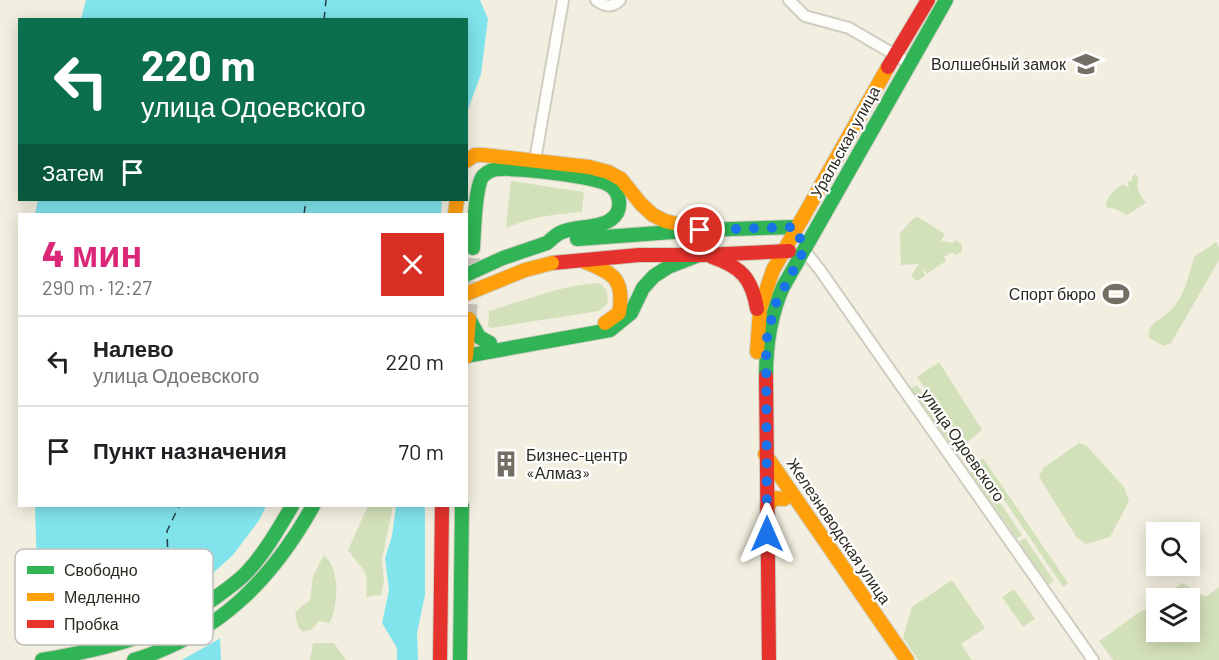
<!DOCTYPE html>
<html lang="ru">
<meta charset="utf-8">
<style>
:root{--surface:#fff;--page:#f6f6f6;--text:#202124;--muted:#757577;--line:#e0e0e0;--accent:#db2777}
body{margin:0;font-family:Barlow,sans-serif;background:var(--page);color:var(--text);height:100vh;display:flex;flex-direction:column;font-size:22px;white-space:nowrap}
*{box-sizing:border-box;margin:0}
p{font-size:20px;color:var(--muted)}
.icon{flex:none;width:33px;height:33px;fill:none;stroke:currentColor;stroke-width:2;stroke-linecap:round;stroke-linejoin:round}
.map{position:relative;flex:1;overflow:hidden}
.details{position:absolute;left:18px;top:213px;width:450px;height:294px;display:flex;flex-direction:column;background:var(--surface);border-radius:0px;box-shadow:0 3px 15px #0003}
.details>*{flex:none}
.banner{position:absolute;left:18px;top:18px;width:450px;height:183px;border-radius:0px;box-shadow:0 3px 15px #0003;background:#0b6e4f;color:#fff;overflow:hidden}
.fabs{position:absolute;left:1146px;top:522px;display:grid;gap:12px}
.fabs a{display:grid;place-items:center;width:54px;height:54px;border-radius:0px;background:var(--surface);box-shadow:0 3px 15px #0003;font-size:30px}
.pin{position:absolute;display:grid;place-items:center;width:51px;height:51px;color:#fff;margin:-26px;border:3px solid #fff;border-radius:50%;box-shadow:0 2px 6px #0007}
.me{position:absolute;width:66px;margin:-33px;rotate:0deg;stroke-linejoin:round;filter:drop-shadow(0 0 4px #0008)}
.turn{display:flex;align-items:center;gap:21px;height:126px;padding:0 24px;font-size:27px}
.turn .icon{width:78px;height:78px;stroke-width:2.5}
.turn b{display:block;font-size:42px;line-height:51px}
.then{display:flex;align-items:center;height:57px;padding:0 24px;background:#0003;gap:12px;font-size:22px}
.round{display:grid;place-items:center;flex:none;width:63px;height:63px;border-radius:0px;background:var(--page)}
.overview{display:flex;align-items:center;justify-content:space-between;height:102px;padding:0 24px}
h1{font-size:36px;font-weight:800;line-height:45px;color:var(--accent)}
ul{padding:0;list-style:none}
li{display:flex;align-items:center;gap:18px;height:90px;padding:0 24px;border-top:2px solid var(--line)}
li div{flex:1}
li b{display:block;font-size:22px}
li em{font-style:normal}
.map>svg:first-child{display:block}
.green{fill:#d3e1ba}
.water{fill:#81e4ed}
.pier{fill:#f3efe0}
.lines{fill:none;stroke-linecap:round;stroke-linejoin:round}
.ferry{stroke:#253d41;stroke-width:1.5;stroke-dasharray:8 6;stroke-linecap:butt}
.secondary-tunnel{stroke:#cbc7b9;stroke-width:15;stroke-dasharray:15 8;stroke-linecap:butt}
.street-casing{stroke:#d0cdc1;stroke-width:14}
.fast-casing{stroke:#d0cdc1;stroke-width:16}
.slow-casing{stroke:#d0cdc1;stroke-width:16}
.jam-casing{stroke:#d0cdc1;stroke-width:16}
.street{stroke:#fdfdfa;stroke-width:10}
.fast{stroke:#30b455;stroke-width:14}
.slow{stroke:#ff9f0a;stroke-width:14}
.jam{stroke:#e5322d;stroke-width:14}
.fast-bridge-casing{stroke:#d0cdc1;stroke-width:16;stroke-linecap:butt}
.slow-bridge-casing{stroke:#d0cdc1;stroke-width:16;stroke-linecap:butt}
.fast-bridge{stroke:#30b455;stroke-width:14}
.slow-bridge{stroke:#ff9f0a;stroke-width:14}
.route{stroke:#1a73e8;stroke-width:10;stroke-dasharray:0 18}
.labels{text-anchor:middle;stroke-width:4.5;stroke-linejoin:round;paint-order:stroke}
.poi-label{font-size:16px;fill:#2c291f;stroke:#fff;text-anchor:end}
.street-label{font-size:16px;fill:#2c291f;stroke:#fff}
.key{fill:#fff;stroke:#c0bfbc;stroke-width:1.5}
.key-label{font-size:16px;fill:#2c291f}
</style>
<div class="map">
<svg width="1219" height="660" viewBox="0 0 1219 660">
<rect width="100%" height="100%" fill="#f3efe0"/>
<g class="green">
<path d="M1135,174L1138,177C1137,192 1138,191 1146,203L1127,215L1115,209L1106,207C1106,196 1114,191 1123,184L1130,188L1127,183L1132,180V177Z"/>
<path d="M511,181L584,192L582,212C551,215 534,216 506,228Z"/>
<polygon points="918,217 945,234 941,241 953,243 955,240 962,245 962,251 956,255 953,252 944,257 946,261 927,274 923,267 925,276 917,281 911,276 919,264 901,265 900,233 914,218"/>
<path d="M1216,242L1219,247V260L1171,343L1164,346L1149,338C1146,324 1162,319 1171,310C1185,295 1189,275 1194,257Z"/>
<path d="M599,283C607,288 609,295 607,304L599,311L491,328L488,326L489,311C526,300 561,285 599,283Z"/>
<polygon points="939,362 982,430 964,445 917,377"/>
<polygon points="917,385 959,447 950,443 911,388"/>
<polygon points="1079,443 1086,445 1124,487 1129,501 1110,537 1086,544 1077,538 1039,477 1043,468"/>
<polygon points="983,458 1068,583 1063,587 978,461"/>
<polygon points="974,464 1022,535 1017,539 971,473"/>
<path d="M368,506H393L382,559L384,582L381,595L366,597C369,565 363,573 348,550Z"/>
<polygon points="1025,538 1054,581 1048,585 1019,542"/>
<path d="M324,555C341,571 338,603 330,623L319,621L312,629L303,632L298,627L295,612L310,600L313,576Z"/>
<polygon points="952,580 985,628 961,644 972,660 918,660 903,637 912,607"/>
<path d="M1182,583L1206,597L1219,587V660H1113L1099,641C1113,633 1136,611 1150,608L1156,617V632H1190V598H1176L1171,591Z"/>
<polygon points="1014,589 1035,619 1023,627 1002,597"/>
<polygon points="313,643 334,643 346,660 310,660"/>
</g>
<g class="water">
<polygon points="86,0 480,0 488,19 481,74 467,112 466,20 81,19"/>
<polygon points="38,200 442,200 441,214 35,214"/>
<polygon points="35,506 266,506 257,525 242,580 220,638 221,660 40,660"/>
<polygon points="396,506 425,506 425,595 417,633 418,660 397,660 397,648 382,623 389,590 385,558 392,536"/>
</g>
<polygon class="pier" points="267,510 260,526 245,580 226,635 182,660 37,660 36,631 51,637 88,631 133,619 166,605 201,584 233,555"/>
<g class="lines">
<g class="ferry">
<polyline points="324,20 326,0"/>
<polyline points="304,214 306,200"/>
<polyline points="170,617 167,531 179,506"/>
</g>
<polyline class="secondary-tunnel" points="469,319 473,248"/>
<g class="street-casing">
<g id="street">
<path d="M596,0C605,7 612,8 620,0"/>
<polyline points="789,0 805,16 849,28 909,63"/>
<polyline points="535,160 563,0"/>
<polyline points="804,250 820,270 1093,660"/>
</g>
</g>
<g class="fast-casing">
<g id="fast">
<polyline points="577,239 700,230 796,227"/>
<path d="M473,248C474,232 475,186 483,176C488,171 493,169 500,169C518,168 595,176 609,185C618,190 622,203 617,213C607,230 578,225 562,232C556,234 552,239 547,243"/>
<polyline points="469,319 479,337 490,343"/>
<polyline points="466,356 610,330 631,313 643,288 654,276 668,267 699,255"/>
<path d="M766,376C766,344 770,316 783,287L946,0"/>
<path d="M42,660C106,649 164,635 216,597C227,589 239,581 248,571C266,551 279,528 292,506"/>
<path d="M134,660C218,634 271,581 313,506"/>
<polyline points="460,660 462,506"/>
</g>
</g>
<g class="slow-casing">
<g id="slow">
<polyline points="466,161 475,155 483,155 589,167 608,172 621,179 641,204 653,215 665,221 700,230"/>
<polyline points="455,214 457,200"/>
<path d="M585,262C614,273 625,280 619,313L605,323"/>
<polyline points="757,352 760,309 773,270 888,67"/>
<polyline points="466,357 469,319"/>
<polyline points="765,454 907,660"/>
<polyline points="767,507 774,498 784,499"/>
</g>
</g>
<g class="jam-casing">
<g id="jam">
<polyline points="888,67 928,0"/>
<path d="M712,257C741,267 752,278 757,309"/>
<polyline points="552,263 639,255 703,255 789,251"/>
<polyline points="766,376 769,660"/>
<polyline points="440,660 442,506"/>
</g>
</g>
<use href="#street" class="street"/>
<use href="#fast" class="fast"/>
<use href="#slow" class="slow"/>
<use href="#jam" class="jam"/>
<g class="fast-bridge-casing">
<polyline id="fast-bridge" points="466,275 503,258 547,243"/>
</g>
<g class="slow-bridge-casing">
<polyline id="slow-bridge" points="466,294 525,270 552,263"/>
</g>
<use href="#fast-bridge" class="fast-bridge"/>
<use href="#slow-bridge" class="slow-bridge"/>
</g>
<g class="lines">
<polyline class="route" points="700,230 796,227 804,250 775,305 766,342 767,534"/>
</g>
<defs>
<g id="school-bare" transform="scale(2.07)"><path d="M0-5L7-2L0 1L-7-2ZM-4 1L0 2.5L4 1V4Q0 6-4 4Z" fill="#726e63" stroke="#fff" stroke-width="2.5" paint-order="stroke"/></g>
<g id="stadium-bare" transform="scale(2.07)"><path d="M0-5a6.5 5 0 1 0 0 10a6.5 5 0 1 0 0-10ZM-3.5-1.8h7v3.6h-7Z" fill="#726e63" stroke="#fff" stroke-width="2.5" paint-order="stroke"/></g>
<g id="building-bare" transform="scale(2.07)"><path d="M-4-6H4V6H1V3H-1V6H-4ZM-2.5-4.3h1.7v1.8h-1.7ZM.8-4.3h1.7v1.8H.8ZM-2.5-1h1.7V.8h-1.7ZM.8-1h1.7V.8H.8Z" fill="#726e63" stroke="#fff" stroke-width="2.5" paint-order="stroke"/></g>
</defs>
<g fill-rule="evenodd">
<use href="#school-bare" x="1086" y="64"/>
<use href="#stadium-bare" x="1116" y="294"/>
<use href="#building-bare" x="506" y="464"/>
</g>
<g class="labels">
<g class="poi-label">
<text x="1066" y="70">Волшебный замок</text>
<text x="1096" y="300">Спорт бюро</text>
<text x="526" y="461" text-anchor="start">Бизнес-центр<tspan x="526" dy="18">«Алмаз»</tspan></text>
</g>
<g class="street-label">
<text transform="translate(845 142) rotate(-61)" y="6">Уральская улица</text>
<text transform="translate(963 445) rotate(55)" y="6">улица Одоевского</text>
<text transform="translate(839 531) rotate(56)" y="6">Железноводская улица</text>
</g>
</g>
<rect x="15" y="549" width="198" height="96" rx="9" class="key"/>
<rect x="27" y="566" width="27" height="8" fill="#30b455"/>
<rect x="27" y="593" width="27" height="8" fill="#ff9f0a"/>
<rect x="27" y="620" width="27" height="8" fill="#e5322d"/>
<g class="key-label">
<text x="64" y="576">Свободно</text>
<text x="64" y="603">Медленно</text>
<text x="64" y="630">Пробка</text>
</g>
</svg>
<div class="fabs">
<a><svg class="icon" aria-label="search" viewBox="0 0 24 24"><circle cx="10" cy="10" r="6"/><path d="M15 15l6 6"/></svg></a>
<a><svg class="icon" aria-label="layers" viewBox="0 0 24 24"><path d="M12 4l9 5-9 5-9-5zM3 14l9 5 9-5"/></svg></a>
</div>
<div class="pin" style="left:700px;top:230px;background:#d93025"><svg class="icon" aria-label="arrive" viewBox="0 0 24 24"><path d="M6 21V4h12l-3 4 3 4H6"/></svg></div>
<svg class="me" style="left:767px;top:534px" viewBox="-20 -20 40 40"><path d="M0-17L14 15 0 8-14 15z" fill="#1a73e8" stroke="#fff" stroke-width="4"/></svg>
<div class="banner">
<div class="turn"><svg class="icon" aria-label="left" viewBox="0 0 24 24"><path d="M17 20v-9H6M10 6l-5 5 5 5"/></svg><div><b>220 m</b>улица Одоевского</div></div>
<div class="then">Затем<svg class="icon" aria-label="arrive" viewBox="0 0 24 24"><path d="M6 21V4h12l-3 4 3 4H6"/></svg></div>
</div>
<section class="details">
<div class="overview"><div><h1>4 мин</h1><p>290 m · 12:27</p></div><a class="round" style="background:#d93025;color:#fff"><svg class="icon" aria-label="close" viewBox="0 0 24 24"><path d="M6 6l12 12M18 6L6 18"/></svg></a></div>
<ul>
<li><svg class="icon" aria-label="left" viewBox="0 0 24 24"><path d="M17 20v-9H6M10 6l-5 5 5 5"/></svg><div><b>Налево</b><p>улица Одоевского</p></div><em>220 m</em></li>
<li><svg class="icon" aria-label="arrive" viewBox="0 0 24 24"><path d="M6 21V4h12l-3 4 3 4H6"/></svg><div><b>Пункт назначения</b></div><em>70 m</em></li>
</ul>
</section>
</div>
